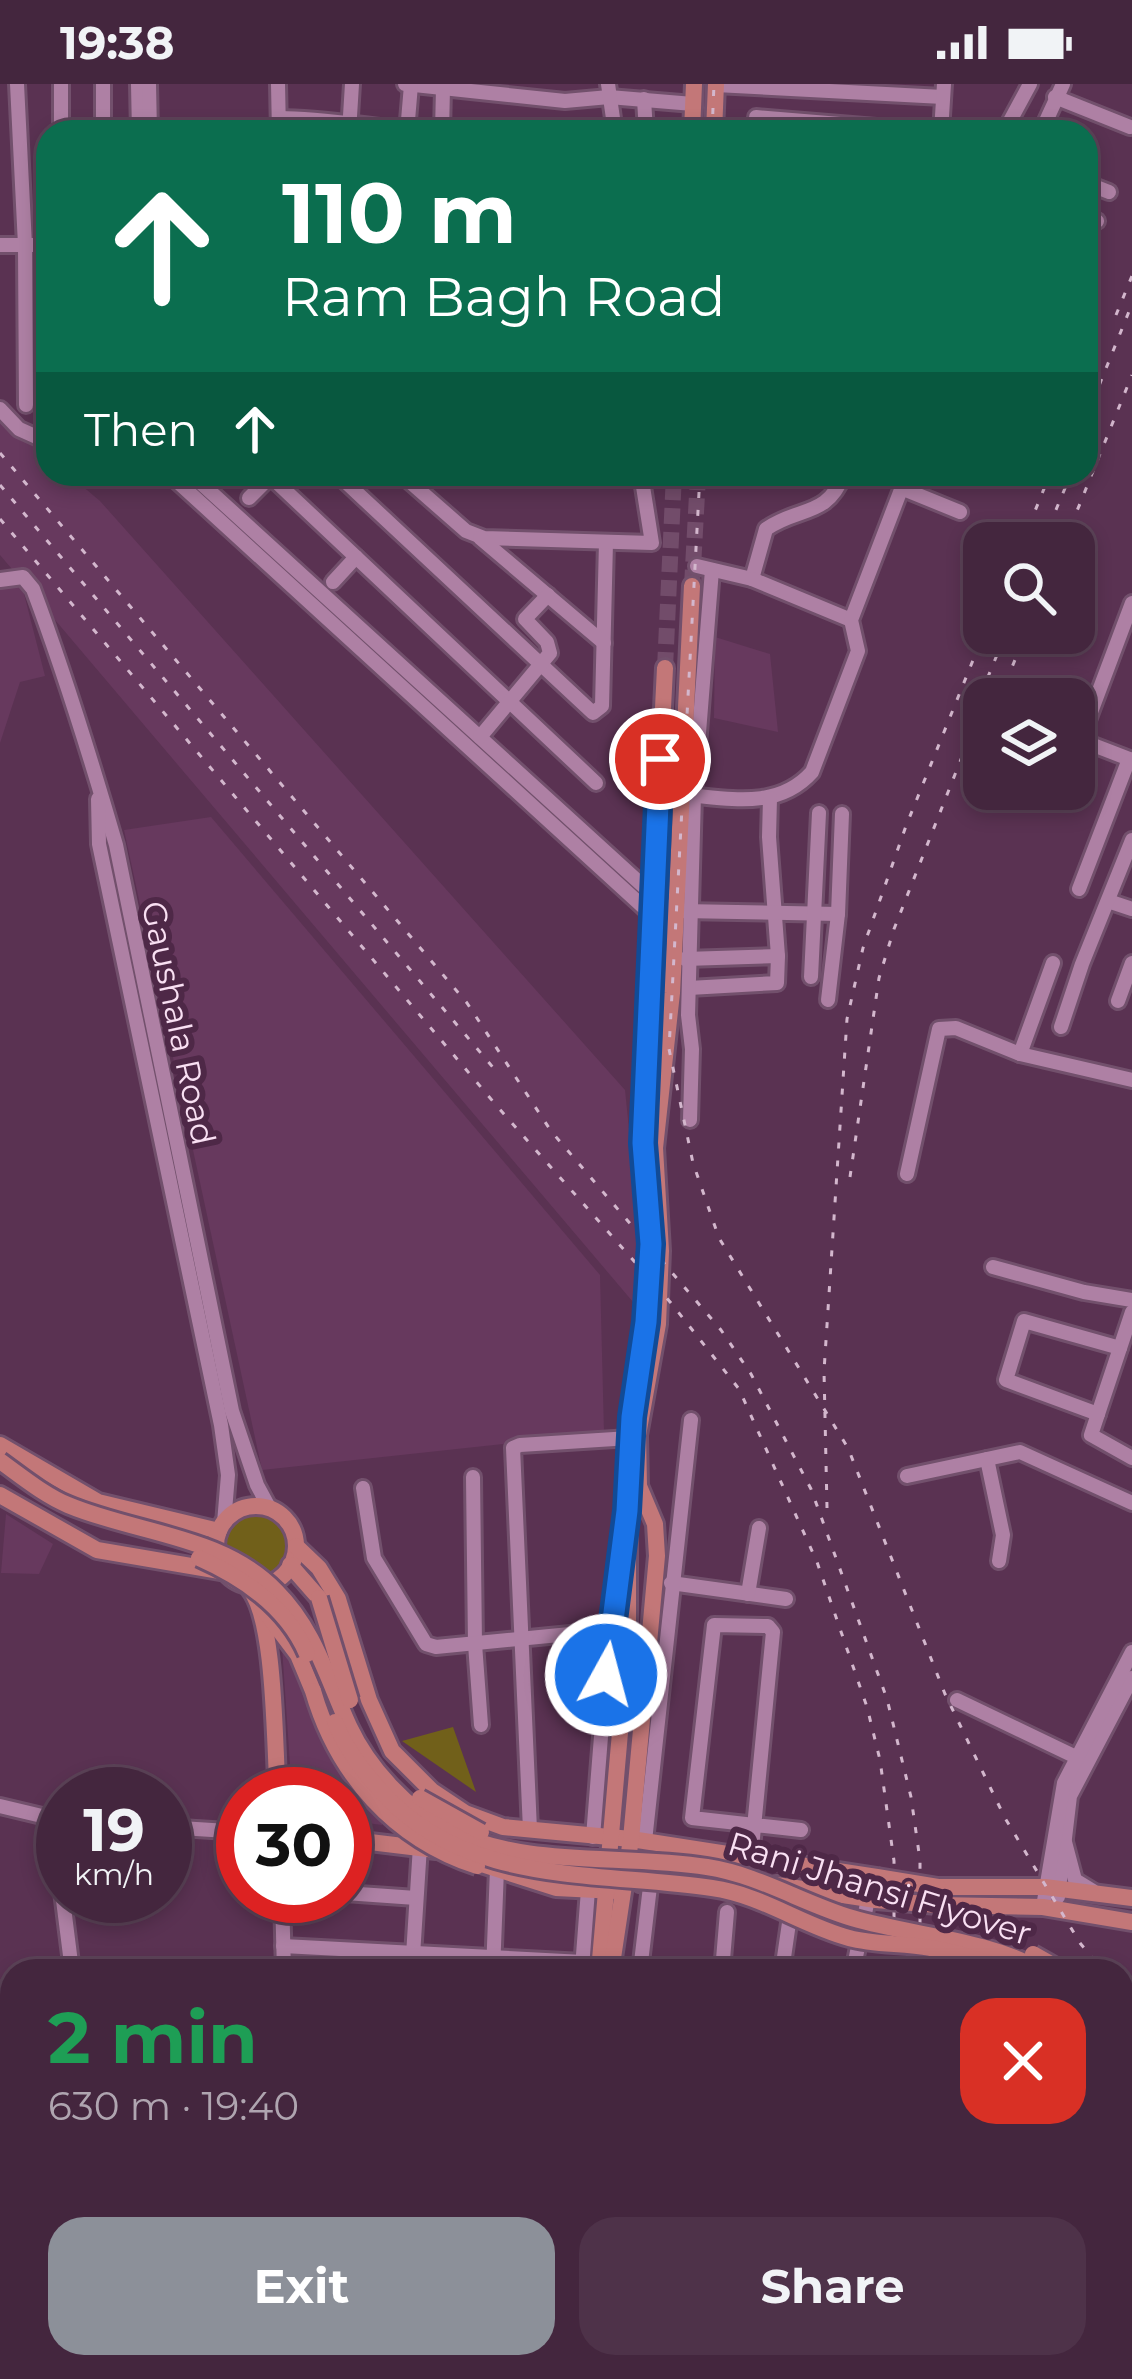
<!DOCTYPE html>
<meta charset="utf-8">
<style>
:root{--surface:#44263e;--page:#4e3249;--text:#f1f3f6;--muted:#afa5b0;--line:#5c4358;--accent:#8c9099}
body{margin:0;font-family:Montserrat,sans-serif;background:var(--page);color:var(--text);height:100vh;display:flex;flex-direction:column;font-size:45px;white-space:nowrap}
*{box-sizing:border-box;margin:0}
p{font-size:39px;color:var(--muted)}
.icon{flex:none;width:66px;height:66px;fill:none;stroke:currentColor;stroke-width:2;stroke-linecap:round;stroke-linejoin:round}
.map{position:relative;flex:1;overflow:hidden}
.drawer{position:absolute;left:0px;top:1875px;width:1134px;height:420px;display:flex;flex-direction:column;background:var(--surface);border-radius:36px 36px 0 0;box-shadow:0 6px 18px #0003,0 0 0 3px var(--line)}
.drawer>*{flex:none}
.guide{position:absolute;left:36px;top:36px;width:1062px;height:366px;border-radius:36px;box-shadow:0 6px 18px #0003,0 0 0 3px var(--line);background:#0b6e4f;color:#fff;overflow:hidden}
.tools{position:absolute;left:963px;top:438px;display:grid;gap:24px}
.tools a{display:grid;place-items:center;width:132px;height:132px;border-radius:24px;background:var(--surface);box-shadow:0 6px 18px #0003,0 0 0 3px var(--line);font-size:60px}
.speed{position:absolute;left:36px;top:1683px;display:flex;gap:24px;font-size:60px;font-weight:700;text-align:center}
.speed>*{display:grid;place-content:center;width:156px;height:156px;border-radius:50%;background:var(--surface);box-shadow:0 6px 18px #0003,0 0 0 3px var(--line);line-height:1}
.speed small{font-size:30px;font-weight:400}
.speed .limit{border:18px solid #d22;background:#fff;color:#111}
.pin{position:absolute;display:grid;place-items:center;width:102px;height:102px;color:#fff;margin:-51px;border:6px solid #fff;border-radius:50%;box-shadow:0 3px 12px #0007}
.me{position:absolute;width:132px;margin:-66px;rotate:7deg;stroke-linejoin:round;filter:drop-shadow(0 0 9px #0008)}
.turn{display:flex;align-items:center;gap:42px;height:252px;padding:0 48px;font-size:54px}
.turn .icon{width:156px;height:156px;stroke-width:2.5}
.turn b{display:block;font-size:84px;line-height:102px}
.then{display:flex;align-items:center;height:114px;padding:0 48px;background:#0003;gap:24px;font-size:45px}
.round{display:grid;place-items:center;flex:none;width:126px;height:126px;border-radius:36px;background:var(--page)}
.head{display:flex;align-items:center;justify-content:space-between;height:204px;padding:0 48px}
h1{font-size:72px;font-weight:700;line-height:90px;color:#1e9e55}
.action{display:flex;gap:24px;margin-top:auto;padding:24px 48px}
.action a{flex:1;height:138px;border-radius:36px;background:var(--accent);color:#fff;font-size:48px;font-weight:700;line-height:138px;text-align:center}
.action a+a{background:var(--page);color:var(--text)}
.status{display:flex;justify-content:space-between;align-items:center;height:84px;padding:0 60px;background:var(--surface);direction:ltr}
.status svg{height:33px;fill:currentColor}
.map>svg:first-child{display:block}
.built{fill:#67395e}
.green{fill:#71601a}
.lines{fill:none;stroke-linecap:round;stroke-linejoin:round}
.major-tunnel{stroke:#724c6a;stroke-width:16;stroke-dasharray:16 8;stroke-linecap:butt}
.minor-casing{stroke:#72506c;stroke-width:20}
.major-casing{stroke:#72506c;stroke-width:22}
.minor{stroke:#ae80a4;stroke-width:14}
.major{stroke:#c37778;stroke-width:16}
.rail{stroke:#d3b7cd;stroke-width:3;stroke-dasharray:6 12;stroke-linecap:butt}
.major-bridge-casing{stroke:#72506c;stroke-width:22;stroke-linecap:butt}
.major-bridge{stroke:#c37778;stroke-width:16}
.route-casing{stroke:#114b97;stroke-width:30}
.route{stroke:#1a73e8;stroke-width:21}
.labels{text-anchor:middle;stroke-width:12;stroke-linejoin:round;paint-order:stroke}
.street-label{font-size:33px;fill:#f9e0f3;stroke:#4e2847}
</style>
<div class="status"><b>19:38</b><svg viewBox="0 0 49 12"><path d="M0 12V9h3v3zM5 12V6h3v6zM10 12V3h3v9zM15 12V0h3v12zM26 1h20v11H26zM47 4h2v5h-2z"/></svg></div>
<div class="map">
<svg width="1132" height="2295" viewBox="0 0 1132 2295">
<rect width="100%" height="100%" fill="#5a3252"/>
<g class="built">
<polygon points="0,333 48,373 48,390 68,390 100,417 625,1006 638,1133 633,1218 0,471"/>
<polygon points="18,497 23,506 45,592 20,598 0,659 0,506"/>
<polygon points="715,553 770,570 778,648 714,634"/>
<polygon points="211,733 600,1191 604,1349 262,1386 124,746"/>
<polygon points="6,1430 53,1460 39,1490 1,1489"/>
<polygon points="282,1563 293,1575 343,1687 366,1721 382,1736 382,1741 345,1736 345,1710 292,1710"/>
</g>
<g class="green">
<path d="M257,1429L276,1437L288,1459C287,1479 279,1489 260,1495L223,1468C223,1445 234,1432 257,1429Z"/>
<polygon points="453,1643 476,1708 402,1657"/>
</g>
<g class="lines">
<g class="major-tunnel">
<polyline points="692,502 698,392"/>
<polyline points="665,584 674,390"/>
</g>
<g class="minor-casing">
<g id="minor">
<polyline points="17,0 25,161 26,321"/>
<polyline points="61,0 61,48"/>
<polyline points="103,0 103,48"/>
<polyline points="138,0 139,48"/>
<polyline points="149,0 150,48"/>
<polyline points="278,0 279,48"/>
<polyline points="405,0 565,17 609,13 693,20"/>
<polyline points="608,0 615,48"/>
<polyline points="716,1 943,13"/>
<polyline points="1055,13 1130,43"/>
<polyline points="644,15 646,48"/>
<path d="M279,34C322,34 364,42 408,46"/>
<polyline points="349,48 352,0"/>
<polyline points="407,48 411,1"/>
<polyline points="442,48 443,4"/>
<polyline points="756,48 756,33 937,48"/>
<polyline points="941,48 944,0"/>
<polyline points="1004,48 1030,0"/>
<polyline points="1041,48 1063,0"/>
<polyline points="1086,99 1109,108"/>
<polyline points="1086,133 1097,137"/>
<polyline points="0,161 48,161"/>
<polyline points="0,325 19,345 48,358"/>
<polyline points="169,390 675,852"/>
<polyline points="191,390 676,832"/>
<polyline points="337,390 593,629 602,622 606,458"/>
<polyline points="401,390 466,447 484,454 652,459 641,390"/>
<polyline points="271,393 596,699"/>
<polyline points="901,404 960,428"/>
<polyline points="249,414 273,390"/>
<polyline points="480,454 604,559"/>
<path d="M697,482L752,495L766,445C799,422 827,434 844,390"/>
<polyline points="752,495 851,536"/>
<path d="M0,496L23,493L33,505C65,590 91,675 116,761L232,1327L257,1401L270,1425"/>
<polyline points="333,498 356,473"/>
<polyline points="1132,519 1082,652 1088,659 1132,676"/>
<polyline points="480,653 550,569 547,558 525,535 548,511"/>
<path d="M688,711C732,715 779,725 812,688L858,567L851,536L907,390"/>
<polyline points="770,714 769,753 778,872"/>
<polyline points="98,715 99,760 221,1341 228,1391 224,1439"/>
<polyline points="1079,805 1129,675"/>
<polyline points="1108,817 1132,825"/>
<polyline points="682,827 838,830"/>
<polyline points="685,875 778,872 777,899 689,904"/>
<polyline points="811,893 819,729"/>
<polyline points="828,916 838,830 842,730"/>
<polyline points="1118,917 1132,879"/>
<polyline points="1061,943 1082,880 1132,756"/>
<polyline points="1020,970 1053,879"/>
<polyline points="690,1036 692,965 688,931 694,711 712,486"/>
<polyline points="907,1090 939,945 956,944 1020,970 1132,996"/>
<polyline points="993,1183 1084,1208 1132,1216"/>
<polyline points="1132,1228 1091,1351 1132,1374"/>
<polyline points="1098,1330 1006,1296 1024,1237 1120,1264"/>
<polyline points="987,1375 1003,1451 999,1477"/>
<polyline points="907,1392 1020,1368 1132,1419"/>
<polyline points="473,1393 475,1560 481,1641"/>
<polyline points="363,1404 374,1474 426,1560 436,1563 611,1546"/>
<polyline points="671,1499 786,1515"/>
<polyline points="748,1510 759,1444"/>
<polyline points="575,1549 577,1614"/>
<polyline points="957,1616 1076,1673"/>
<polyline points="0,1722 63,1737"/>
<polyline points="58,1736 59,1784 72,1887"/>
<polyline points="165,1743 243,1748"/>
<polyline points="530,1746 513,1364 520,1361 630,1354"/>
<polyline points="593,1753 606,1590 621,1474"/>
<polyline points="645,1757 691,1336"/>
<polyline points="1065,1758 1075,1796 1093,1807"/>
<polyline points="751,1774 773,1548 768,1542 714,1541 692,1734 801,1746"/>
<polyline points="345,1809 416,1814"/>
<polyline points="282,1812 284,1887"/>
<polyline points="1058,1813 1070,1712 1132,1594"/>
<polyline points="1043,1823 1064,1699 1132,1568"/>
<polyline points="283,1862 583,1878"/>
<polyline points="582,1884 588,1806"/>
<polyline points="96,1887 102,1887"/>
<polyline points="412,1887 420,1762"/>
<polyline points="493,1887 497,1785"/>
<polyline points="640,1887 651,1794"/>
<polyline points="722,1887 727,1828"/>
<polyline points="782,1887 789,1839"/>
<polyline points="853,1887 868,1815"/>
<polyline points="0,1927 12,1928"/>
<polyline points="1122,2062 1132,2035"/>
<polyline points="0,2095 12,2088"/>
<polyline points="1122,2275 1132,2277"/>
<polyline points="594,2283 594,2295"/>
<polyline points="29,2295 31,2283"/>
<polyline points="195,2295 197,2283"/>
<polyline points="277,2295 278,2283"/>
<polyline points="503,2295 505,2283"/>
<polyline points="700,2295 701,2283"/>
<polyline points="735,2295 736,2283"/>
<polyline points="754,2295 764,2283"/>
<polyline points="1035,2295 1039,2283"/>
</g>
</g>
<g class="major-casing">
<g id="major">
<polyline points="692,48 694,0"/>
<polyline points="714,48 716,0"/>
<polyline points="698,392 698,390"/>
<polyline points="645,1085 649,905 665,584"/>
<polyline points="0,1361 98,1418 219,1447"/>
<polyline points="0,1411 97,1466 220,1487"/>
<circle cx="256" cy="1462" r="40"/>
<polyline points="296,1462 319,1484 338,1515 369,1616 392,1667 432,1707 465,1729 503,1743 631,1755 877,1793"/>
<polyline points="290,1481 319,1514"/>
<path d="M250,1505C276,1538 274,1663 278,1710"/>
<polyline points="261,1522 298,1571 313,1607"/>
<polyline points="345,1755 436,1766"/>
<polyline points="472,1777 556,1804 616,1807"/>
<polyline points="640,1799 662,1790 739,1795"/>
<polyline points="776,1801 876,1816"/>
<polyline points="938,1803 1045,1803 1132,1814"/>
<polyline points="938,1821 1043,1823 1132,1838"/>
<polyline points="599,1887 628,1558 628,1373"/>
<polyline points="611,1887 631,1755 657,1472 655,1440 639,1402 638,1351 658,1240 661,1167 655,1064 672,909 692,502"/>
<polyline points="1122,1931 1132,1929"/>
<polyline points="1122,1959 1132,1970"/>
<polyline points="1122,1980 1132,1991"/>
<polyline points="1122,1998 1132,2011"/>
<polyline points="543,2295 544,2283"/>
<polyline points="556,2295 557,2283"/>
</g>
</g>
<use href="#minor" class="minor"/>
<use href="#major" class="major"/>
<g class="rail">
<polyline points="712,48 714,0"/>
<polyline points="1116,231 1132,192"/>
<polyline points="1086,334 1132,220"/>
<polyline points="0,369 467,919 551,1047 721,1246 751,1290 811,1405 887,1615 911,1713 920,1776 920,1887"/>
<polyline points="700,390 669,965 693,1079 719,1154 848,1364 945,1610 1005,1734 1080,1859 1103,1887"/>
<polyline points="0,401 496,987"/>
<polyline points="0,435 496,1021 671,1219 739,1305 817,1478 867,1623 880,1676 894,1777 894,1887"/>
<polyline points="1022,459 1050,390"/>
<polyline points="1042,459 1071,390"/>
<polyline points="1064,459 1132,291"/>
<polyline points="999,615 1026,549"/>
<polyline points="974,627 1006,549"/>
<polyline points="850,1093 879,894 894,845 984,617"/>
<polyline points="827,1424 824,1287 847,935 863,864 906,742 984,549"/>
<polyline points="1122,1926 1132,1938"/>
<polyline points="844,2295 846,2283"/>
<polyline points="868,2295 870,2283"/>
</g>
<g class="major-bridge-casing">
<g id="major-bridge">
<path d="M0,1377C21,1392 44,1411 68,1421C137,1450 222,1451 276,1507C315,1546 327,1594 349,1642C368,1683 407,1726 448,1746C529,1785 619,1769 707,1783C759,1791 802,1819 852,1834C918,1853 982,1854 1043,1887"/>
<path d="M199,1474C244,1494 287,1523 307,1570"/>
<polyline points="319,1514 350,1616"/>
<path d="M313,1607C337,1690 394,1755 477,1782"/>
<path d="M335,1638C345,1664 362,1686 380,1706C465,1803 597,1787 712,1804C762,1811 801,1841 849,1854C875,1861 903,1859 930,1864C957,1868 983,1877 1009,1887"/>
<polyline points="420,1714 481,1748"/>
<polyline points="877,1793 938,1803"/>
<polyline points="876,1816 938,1821"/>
<polyline points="1033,1870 1063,1887"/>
</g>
</g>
<use href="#major-bridge" class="major-bridge"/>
</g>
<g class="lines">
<g class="route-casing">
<polyline id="route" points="606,1591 627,1427 632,1333 646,1238 651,1160 643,1059 660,675"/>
</g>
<use href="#route" class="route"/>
</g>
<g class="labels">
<g class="street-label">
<text transform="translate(179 939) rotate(78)" y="12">Gaushala Road</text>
<text transform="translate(880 1804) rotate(17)" y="12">Rani Jhansi Flyover</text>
</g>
</g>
</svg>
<div class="tools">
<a><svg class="icon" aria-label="search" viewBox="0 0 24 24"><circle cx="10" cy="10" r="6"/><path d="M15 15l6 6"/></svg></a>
<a><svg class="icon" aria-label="layers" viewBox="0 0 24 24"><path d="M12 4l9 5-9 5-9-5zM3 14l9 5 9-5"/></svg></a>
</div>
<div class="speed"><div>19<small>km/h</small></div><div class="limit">30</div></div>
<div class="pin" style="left:660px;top:675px;background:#d93025"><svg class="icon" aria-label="arrive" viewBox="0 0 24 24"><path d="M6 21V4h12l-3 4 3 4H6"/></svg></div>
<svg class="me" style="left:606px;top:1591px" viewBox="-20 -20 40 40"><circle r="17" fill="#1a73e8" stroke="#fff" stroke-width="3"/><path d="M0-11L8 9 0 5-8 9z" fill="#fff"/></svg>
<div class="guide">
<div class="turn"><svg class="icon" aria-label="ahead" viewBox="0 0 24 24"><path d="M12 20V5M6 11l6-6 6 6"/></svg><div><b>110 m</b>Ram Bagh Road</div></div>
<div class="then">Then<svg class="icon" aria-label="ahead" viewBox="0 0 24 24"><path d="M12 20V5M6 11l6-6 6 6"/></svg></div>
</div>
<section class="drawer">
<div class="head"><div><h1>2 min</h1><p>630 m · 19:40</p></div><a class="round" style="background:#d93025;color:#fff"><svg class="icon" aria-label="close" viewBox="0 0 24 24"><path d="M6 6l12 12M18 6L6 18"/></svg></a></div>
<div class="action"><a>Exit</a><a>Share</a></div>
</section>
</div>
